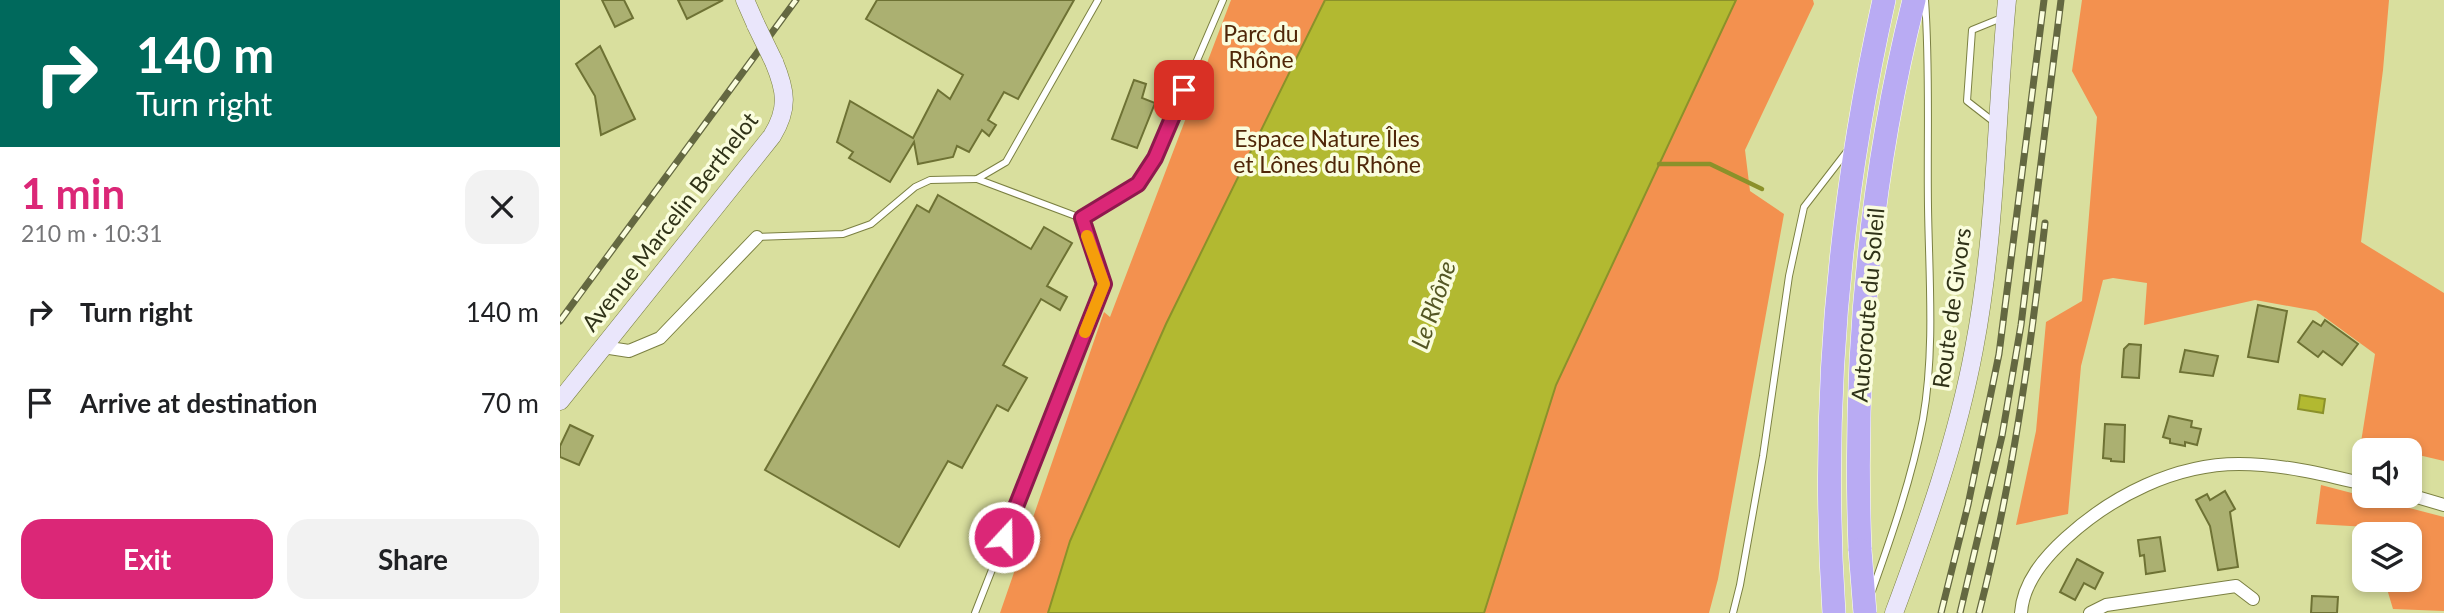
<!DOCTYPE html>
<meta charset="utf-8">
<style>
:root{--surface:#fff;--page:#f2f2f2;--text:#202124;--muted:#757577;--accent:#db2777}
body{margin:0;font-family:Lato,sans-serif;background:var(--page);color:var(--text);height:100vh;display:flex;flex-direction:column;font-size:26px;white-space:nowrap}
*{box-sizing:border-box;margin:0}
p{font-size:23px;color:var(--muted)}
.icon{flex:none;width:38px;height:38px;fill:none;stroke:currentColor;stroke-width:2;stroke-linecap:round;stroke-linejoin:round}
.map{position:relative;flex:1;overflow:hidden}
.drawer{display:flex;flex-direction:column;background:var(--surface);width:560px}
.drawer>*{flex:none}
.guide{background:#00695c;color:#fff;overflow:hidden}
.fabs{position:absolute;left:1792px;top:438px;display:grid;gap:14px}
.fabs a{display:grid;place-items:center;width:70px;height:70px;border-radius:14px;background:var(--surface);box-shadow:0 4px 10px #0003;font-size:35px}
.pin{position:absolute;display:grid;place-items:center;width:60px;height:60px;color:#fff;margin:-30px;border-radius:14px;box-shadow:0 4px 10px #0006}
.me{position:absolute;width:77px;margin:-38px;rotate:21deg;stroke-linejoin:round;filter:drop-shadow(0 0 5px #0008)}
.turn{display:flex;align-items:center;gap:24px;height:147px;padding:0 21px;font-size:32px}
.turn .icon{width:91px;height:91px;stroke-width:2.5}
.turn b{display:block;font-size:49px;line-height:60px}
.round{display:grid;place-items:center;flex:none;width:74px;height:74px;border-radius:21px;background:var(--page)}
.overview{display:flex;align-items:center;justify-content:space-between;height:119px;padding:0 21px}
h1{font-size:42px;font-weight:700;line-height:52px;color:var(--accent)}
.cta{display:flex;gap:14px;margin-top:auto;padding:14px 21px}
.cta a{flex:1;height:80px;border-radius:21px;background:var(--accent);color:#fff;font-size:28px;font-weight:700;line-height:80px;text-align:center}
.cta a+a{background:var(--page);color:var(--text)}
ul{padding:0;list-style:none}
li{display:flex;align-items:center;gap:21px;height:91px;padding:0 21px}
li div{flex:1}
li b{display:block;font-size:26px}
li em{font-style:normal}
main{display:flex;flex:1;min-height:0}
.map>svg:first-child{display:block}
.green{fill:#f3914f}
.water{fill:#b2b931;stroke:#8b912a;stroke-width:2}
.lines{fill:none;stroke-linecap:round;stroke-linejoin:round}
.stream{stroke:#8b912a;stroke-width:4.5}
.building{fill:#abb071;stroke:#6e7234;stroke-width:2}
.lane-casing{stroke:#7b8042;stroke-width:8}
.street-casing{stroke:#7b8042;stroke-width:14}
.secondary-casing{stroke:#7b8042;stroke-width:19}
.highway-casing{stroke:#fff;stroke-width:24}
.lane{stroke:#fff;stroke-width:6}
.street{stroke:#fff;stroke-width:12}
.secondary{stroke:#eae6fb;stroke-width:18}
.highway{stroke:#b9abf3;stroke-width:23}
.rail-casing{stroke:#646841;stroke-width:7}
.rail{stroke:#fafddd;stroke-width:4.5;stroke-dasharray:13;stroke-linecap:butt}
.secondary-bridge-casing{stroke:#7b8042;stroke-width:19;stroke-linecap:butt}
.highway-bridge-casing{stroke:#fff;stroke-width:24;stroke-linecap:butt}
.secondary-bridge{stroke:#eae6fb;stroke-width:18}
.highway-bridge{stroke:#b9abf3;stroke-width:23}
.route-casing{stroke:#8e194d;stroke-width:18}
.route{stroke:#db2777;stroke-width:12}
.slow{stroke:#f59e0b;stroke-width:12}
.labels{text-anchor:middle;stroke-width:7;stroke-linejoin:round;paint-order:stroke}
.park-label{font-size:23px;fill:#4f2608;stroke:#fafddd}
.street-label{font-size:23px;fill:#303318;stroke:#fafddd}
.water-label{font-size:24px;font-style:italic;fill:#545724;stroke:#fafddd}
</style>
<main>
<section class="drawer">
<div class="guide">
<div class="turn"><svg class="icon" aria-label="right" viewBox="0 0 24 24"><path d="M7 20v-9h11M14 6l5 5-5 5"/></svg><div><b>140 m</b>Turn right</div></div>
</div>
<div class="overview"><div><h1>1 min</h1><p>210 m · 10:31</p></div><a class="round"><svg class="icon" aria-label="close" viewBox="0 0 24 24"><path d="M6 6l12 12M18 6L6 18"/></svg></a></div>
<ul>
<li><svg class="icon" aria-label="right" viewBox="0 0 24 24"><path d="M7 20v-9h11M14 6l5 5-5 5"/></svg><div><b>Turn right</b></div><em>140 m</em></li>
<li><svg class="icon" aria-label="arrive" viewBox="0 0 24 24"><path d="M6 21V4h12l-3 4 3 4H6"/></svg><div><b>Arrive at destination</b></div><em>70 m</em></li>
</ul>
<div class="cta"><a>Exit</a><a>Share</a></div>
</section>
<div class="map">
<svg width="1884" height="613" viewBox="0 0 1884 613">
<rect width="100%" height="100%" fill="#d9df9e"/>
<g class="green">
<polygon points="671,0 1001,0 704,613 440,613 544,312 550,317"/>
<polygon points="1176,0 1253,0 1254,4 1185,150 1190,191 1224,214 1158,579 1149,613 924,613 996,385"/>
<polygon points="1522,0 1829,0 1823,70 1801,242 1884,293 1884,461 1850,453 1850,450 1834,450 1801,442 1815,354 1756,311 1695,300 1584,325 1587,283 1553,278 1543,280 1521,366 1508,514 1456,525 1476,431 1486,322 1522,301 1537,117 1512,71"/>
<polygon points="1761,485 1884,517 1884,611 1833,609 1824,579 1850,579 1850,534 1824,534 1824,528 1756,524"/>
</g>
<g class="water">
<polygon points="765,0 1176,0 996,385 924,613 488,613 510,541 606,324"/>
<polygon points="1740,395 1765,399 1763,413 1738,409"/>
</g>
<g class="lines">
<polyline class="stream" points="1099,164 1150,164 1202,189"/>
</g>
<g class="building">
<polygon points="42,0 64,0 73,18 55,27"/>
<polygon points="118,0 163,0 127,19"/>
<polygon points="317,0 514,0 458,99 444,92 428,120 436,125 429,136 422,130 409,152 397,146 393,157 358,164 354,142 330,182 289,158 293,152 277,142 290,101 353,138 378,90 390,99 403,75 306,19"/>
<polygon points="40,46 75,119 41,135 35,96 16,64"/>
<polygon points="574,80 586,84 582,98 595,103 577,148 552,139"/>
<polygon points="378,195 471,249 484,227 512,243 487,286 507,297 500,310 481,299 443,365 467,378 448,411 437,405 402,468 388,461 339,547 205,470 357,205 369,212"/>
<polygon points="1698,305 1727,311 1718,362 1688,357"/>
<polygon points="1765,320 1798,344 1782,365 1763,351 1758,357 1738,342 1753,321 1761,326"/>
<polygon points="1569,344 1581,345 1579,378 1562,377 1564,349"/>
<polygon points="1625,350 1658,356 1653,376 1620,372"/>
<polygon points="1609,416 1632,421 1631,427 1641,429 1637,445 1625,442 1625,446 1610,443 1610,439 1603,437"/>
<polygon points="1545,424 1565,425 1564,462 1551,461 1551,459 1543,458"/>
<polygon points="10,425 33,436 19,465 0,457 0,446"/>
<polygon points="1665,491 1675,509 1670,512 1678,567 1658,570 1650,526 1636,500 1647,494 1650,500"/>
<polygon points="1600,537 1605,571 1586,574 1584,555 1580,556 1578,540"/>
<polygon points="1517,559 1543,573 1535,589 1524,583 1515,600 1500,592"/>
<polygon points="1752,596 1778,597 1777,613 1751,613"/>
</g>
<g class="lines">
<g class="lane-casing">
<g id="lane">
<polyline points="1434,122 1407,101 1412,30 1444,17"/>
<polyline points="521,218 578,184 595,158 663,0"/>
<polyline points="197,237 283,234 311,224 355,187 370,180 417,179 446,162 538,0"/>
<path d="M1312,591C1332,535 1352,477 1363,419C1375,350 1369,276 1368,207C1367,138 1370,69 1365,0"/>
<polyline points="415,613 544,284 521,218 417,179"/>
<polyline points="1173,613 1180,585 1203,456 1229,276 1244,207 1288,150"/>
</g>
</g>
<g class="street-casing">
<g id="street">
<polyline points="43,347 69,351 100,338 197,237"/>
<polyline points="1850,495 1884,505"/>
<path d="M1461,613C1463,582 1485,557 1506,538C1552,496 1615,464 1679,464C1721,464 1763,474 1804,484"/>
<polyline points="1530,613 1546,605 1676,586 1693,599"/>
</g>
</g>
<g class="secondary-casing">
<g id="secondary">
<polyline points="185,0 196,25"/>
<path d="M0,401L212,136C229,108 226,91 214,62"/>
<path d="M1334,613C1366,527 1397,440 1414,349C1436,234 1436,116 1447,0"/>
</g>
</g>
<g class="highway-casing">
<g id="highway">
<path d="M1300,550C1293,366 1309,179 1354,0"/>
<path d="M1274,613C1260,407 1279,202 1324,0"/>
</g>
</g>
<use href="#lane" class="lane"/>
<use href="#street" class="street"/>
<use href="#secondary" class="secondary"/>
<use href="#highway" class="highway"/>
<g class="rail-casing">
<g id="rail">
<polyline points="0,321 236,0"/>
<polyline points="1381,613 1408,505 1439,354 1484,0"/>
<polyline points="1400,613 1442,436 1461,325 1501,0"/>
<path d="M1419,613C1452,485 1470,354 1485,223"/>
</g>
</g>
<use href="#rail" class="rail"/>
<g class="secondary-bridge-casing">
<polyline id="secondary-bridge" points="196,25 214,62"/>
</g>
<g class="highway-bridge-casing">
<polyline id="highway-bridge" points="1300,550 1305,613"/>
</g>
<use href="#secondary-bridge" class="secondary-bridge"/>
<use href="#highway-bridge" class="highway-bridge"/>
</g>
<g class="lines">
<g class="route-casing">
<polyline id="route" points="444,537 544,284 522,218 578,184 595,158 624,90"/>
</g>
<use href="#route" class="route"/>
<polyline class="slow" points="525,332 544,284 527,236"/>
</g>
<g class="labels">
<g class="park-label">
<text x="701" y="42">Parc du<tspan x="701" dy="26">Rhône</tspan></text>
<text x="767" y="147">Espace Nature Îles<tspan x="767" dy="26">et Lônes du Rhône</tspan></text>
</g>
<g class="street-label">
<text transform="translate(110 222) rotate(-52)" y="8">Avenue Marcelin Berthelot</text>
<text transform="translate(1308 305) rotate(-85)" y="8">Autoroute du Soleil</text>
<text transform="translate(1392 308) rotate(-82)" y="8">Route de Givors</text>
</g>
<g class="water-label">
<text transform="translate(874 305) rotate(-71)" y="8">Le Rhône</text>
</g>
</g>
</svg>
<div class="fabs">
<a><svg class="icon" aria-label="sound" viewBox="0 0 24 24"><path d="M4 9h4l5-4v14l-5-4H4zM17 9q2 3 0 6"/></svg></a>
<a><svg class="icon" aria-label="layers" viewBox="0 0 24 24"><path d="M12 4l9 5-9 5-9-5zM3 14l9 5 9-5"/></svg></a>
</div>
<div class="pin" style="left:624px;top:90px;background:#d93025"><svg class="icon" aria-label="arrive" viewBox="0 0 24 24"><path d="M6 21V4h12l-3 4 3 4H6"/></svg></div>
<svg class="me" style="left:444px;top:537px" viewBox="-20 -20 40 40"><circle r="17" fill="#db2777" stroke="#fff" stroke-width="3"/><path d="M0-11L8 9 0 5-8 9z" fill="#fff"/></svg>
</div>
</main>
